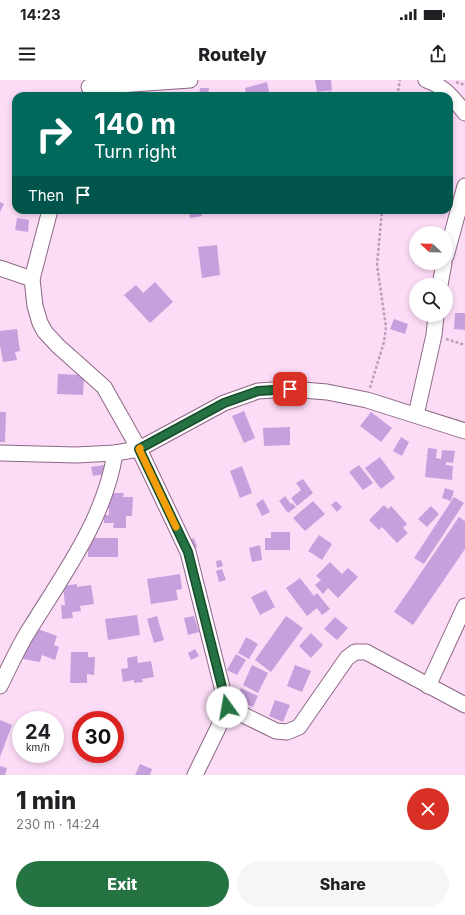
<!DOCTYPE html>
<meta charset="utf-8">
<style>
:root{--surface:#fff;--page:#f6f6f6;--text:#202124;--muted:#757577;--accent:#257342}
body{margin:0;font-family:Inter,sans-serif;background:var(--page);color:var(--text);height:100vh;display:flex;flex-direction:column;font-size:15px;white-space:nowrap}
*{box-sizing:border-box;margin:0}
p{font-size:13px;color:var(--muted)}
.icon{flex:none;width:22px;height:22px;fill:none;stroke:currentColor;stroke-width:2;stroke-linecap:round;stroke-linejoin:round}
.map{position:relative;height:695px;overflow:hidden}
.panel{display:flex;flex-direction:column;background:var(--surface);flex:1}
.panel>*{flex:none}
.hud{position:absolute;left:12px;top:12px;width:441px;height:122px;border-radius:12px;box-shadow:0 2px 6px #0003;background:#00695c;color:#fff;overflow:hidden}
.needle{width:26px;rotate:292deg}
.buttons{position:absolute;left:409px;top:146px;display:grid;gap:8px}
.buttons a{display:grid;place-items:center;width:44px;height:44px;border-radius:50%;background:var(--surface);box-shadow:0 2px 6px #0003;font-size:20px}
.speed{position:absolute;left:12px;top:631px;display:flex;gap:8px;font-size:20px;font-weight:700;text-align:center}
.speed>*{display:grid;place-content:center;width:52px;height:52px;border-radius:50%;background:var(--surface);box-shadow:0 2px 6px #0003;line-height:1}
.speed small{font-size:10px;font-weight:400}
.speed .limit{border:6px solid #d22;background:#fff;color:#111}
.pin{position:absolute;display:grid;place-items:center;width:34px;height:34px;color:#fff;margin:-17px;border-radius:8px;box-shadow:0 2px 6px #0006}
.me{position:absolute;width:44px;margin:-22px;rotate:347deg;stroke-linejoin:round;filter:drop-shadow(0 0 3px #0008)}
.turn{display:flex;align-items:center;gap:14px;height:84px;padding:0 16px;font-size:18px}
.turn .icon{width:52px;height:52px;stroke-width:2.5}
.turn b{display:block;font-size:28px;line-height:34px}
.then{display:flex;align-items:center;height:38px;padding:0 16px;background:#0003;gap:8px;font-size:15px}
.round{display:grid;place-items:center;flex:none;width:42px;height:42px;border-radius:21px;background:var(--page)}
.headline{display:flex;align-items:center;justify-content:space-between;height:68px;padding:0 16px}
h1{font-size:24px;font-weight:800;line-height:30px}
.action{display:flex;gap:8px;margin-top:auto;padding:8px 16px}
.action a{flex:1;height:46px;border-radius:24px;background:var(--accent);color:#fff;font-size:16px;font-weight:800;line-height:46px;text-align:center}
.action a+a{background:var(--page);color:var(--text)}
.status{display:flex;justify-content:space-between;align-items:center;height:28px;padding:0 20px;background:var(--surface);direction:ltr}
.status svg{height:11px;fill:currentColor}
header{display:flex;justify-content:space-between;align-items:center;height:52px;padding:0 16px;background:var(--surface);font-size:18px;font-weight:800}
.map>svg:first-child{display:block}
.building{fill:#c6a0dd}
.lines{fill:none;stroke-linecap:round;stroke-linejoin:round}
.minor-casing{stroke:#8c6786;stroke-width:17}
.path{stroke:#bba0b6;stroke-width:2.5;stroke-dasharray:3 2;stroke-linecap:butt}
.minor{stroke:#fff;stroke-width:15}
.route-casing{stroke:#184b2b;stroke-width:10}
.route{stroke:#257342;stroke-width:7}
.slow{stroke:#f59e0b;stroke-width:7}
</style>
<div class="status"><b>14:23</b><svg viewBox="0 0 49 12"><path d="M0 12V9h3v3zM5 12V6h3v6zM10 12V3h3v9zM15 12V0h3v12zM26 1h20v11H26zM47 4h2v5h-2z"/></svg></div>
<header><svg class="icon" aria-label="menu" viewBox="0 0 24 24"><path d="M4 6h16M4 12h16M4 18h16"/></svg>Routely<svg class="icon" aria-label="share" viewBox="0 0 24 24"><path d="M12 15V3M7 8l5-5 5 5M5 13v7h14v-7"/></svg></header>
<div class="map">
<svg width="465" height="695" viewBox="0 0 465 695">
<rect width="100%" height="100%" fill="#fcdbf6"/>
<g class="building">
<polygon points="315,0 331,0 332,10 317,12"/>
<polygon points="267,2 270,16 247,16 245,8"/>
<polygon points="200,8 209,8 208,16 199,16"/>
<polygon points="101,9 121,16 98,16"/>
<polygon points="331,11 332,16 313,16 320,13"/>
<polygon points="0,122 4,124 0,132"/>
<polygon points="189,130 201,130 202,136 190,138"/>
<polygon points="17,138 29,140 28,152 15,150"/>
<polygon points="217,165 220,195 202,198 198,167"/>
<polygon points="155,202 173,222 150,243 124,215 136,205 143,213"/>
<polygon points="455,233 465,233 465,250 454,249"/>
<polygon points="394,239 408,244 405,254 390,249"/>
<polygon points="17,249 20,271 15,272 17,280 3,282 0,265 0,251"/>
<polygon points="58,294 84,295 83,315 57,314"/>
<polygon points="244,331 255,358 244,363 232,336"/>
<polygon points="0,332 6,332 5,362 0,362"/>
<polygon points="371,332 392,348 381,362 360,346"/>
<polygon points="290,347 290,365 264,366 263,348"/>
<polygon points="401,357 409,362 402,376 393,371"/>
<polygon points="428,368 437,369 436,378 441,379 442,370 455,371 453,383 446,382 446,385 453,386 452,400 425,397"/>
<polygon points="380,377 395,398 381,409 365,388"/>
<polygon points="104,385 105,394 93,396 91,387"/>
<polygon points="359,385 373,403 363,410 349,392"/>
<polygon points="242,386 252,413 240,418 230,391"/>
<polygon points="303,399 313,413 297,426 291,418 301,410 296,403"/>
<polygon points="445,408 454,411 451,421 442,418"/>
<polygon points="112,413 124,413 123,417 133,417 132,436 126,436 126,448 113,448 114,443 104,443 104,435 109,435 109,428 106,428 106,416 112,416"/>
<polygon points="285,416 291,424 292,423 296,427 288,433 279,421"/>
<polygon points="454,417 464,423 424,484 414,478"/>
<polygon points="263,419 270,432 262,436 256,424"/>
<polygon points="313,421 325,434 305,451 293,438"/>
<polygon points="336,421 342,427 337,432 331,425"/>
<polygon points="384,425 388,429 391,426 407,444 403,448 408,453 397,463 382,447 379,450 369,440"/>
<polygon points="431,426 439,434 427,447 418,439"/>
<polygon points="459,437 465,441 465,469 413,545 394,532"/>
<polygon points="271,452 290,452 290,470 265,470 265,458 271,458"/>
<polygon points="319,455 332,464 322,480 308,471"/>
<rect x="88" y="458" width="30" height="19"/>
<polygon points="194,458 197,467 189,470 186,461"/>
<polygon points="260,465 262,480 252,482 249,468"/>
<polygon points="221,480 223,486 217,488 216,481"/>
<polygon points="330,482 342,494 348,488 358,497 338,518 328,508 323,514 315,505 321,500 316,496"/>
<polygon points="222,489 226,500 219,502 216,491"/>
<polygon points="180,494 182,509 176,510 178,520 151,524 147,499"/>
<polygon points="300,498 314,516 317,513 330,529 322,535 317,528 307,536 286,508"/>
<polygon points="77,504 77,507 91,505 94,524 80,526 81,531 72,532 73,538 62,539 61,525 65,525 63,506"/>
<polygon points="266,510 275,527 260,535 251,517"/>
<polygon points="137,535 140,555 108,560 105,539"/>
<polygon points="157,536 164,560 154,563 147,539"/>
<polygon points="194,536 199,552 188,555 184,538"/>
<polygon points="286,536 303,548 271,592 255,580"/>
<polygon points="335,537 348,548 337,560 324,549"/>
<polygon points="38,549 57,556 54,565 59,567 55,580 42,575 40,582 23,579 28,557 34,559"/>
<polygon points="311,553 323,565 311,578 299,566"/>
<polygon points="246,557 258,564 249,579 238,573"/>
<polygon points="195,569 199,576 191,580 188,573"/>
<polygon points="71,572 88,572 88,577 95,577 94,595 87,594 87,603 70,603"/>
<polygon points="236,574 246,580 237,595 227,590"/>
<polygon points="137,576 138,583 151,581 154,597 142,599 143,602 134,603 134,600 123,602 121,589 128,588 127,578"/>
<polygon points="252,585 268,593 258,613 243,605"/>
<polygon points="295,585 311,591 302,612 287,606"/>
<polygon points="241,608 258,616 253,627 236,619"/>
<polygon points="275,620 290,625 283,642 269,636"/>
<polygon points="0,640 12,645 0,677"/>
<polygon points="140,684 152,689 150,695 135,695"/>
<polygon points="0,686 7,688 5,695 0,695"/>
</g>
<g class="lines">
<g class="minor-casing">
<g id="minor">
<path d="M426,0C444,6 454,19 465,33"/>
<polyline points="89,7 190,0"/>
<polyline points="50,130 32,199 35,226 40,243 45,252 58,266 104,307 139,369 188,472 227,627 218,648 195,695"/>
<polyline points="446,176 465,106"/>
<polyline points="0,188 32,199"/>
<polyline points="440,205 444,183"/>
<polyline points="416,335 434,255 436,235"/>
<polyline points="0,373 76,375 115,373 139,369 224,323 258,311 290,309 327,312 367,320 465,351"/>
<path d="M0,606C10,586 19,565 31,547C65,492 105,438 115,373"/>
<polyline points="428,606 465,526"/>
<polyline points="227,627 276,651 287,652 299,647 347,578 355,572 366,572 465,625"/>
</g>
</g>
<g class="path">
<polyline points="456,2 465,5"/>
<polyline points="397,16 400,0"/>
<polyline points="446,259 465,265"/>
<polyline points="370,308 384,262 386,247 377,185 382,130"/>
</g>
<use href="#minor" class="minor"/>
</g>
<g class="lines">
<g class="route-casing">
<polyline id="route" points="227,627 188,472 139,369 224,323 258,311 290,309"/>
</g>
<use href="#route" class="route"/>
<polyline class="slow" points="140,368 139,369 176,447"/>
</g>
</svg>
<div class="buttons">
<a><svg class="needle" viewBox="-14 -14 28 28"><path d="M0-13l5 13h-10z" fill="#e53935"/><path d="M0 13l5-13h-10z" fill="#757577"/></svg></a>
<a><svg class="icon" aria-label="search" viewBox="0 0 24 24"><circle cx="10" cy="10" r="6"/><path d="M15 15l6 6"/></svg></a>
</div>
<div class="speed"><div>24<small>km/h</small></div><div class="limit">30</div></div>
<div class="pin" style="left:290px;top:309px;background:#d93025"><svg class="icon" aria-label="arrive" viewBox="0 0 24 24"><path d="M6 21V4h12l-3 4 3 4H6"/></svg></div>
<svg class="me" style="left:227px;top:627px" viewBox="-20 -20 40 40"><circle r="19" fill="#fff"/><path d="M0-13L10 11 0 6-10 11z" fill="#257342"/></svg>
<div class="hud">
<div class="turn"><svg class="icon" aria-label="right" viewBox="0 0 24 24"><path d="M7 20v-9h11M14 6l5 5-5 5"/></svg><div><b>140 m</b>Turn right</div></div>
<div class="then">Then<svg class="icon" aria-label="arrive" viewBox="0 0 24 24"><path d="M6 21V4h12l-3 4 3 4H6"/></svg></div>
</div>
</div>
<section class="panel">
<div class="headline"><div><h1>1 min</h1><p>230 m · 14:24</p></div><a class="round" style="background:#d93025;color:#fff"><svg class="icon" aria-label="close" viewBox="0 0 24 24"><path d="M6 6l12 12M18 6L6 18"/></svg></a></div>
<div class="action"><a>Exit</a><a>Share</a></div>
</section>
